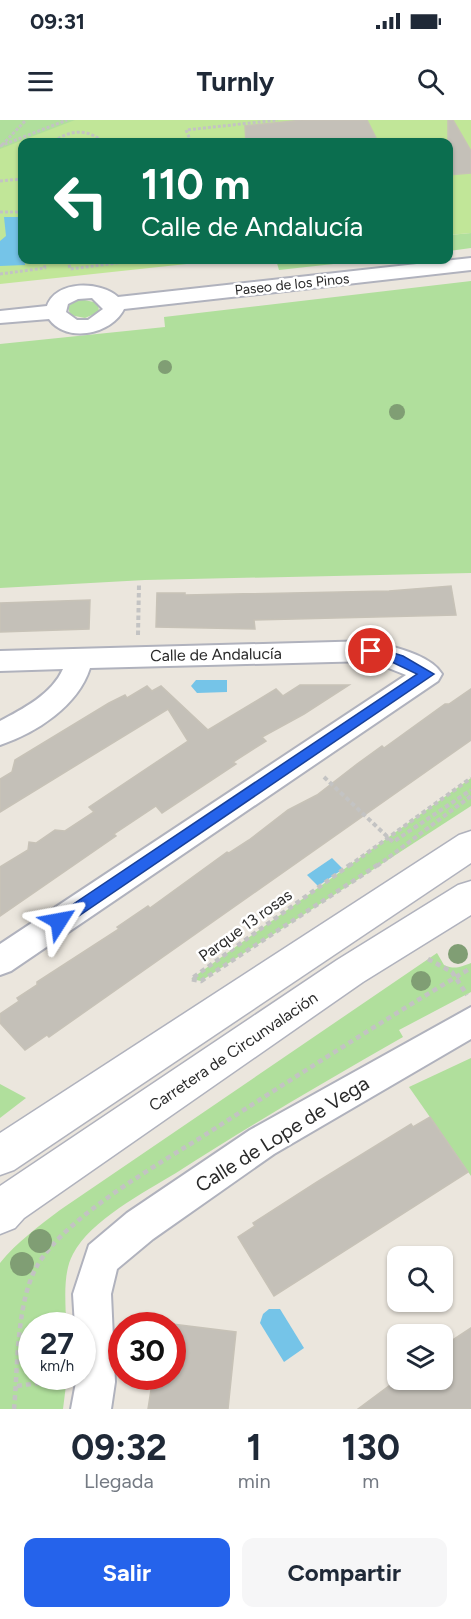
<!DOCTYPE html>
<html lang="es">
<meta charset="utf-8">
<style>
:root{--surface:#fff;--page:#f6f6f7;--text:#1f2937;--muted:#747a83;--accent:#2563eb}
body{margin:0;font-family:Figtree,sans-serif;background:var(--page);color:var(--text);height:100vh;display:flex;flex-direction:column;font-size:22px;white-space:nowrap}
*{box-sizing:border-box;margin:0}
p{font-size:20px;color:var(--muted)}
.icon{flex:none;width:33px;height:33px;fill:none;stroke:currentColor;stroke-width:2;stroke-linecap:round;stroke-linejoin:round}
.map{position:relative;height:1289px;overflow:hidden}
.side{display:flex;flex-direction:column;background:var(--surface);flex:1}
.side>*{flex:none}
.banner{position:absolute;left:18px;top:18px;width:435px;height:126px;border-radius:12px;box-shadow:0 2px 4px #0004;background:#0b6e4f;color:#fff;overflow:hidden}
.tools{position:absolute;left:387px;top:1126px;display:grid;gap:12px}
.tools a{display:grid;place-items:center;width:66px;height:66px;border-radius:12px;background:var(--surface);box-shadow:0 2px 4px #0004;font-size:30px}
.speed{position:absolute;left:18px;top:1192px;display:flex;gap:12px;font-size:30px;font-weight:700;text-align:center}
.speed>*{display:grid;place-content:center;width:78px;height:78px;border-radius:50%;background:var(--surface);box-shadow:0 2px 4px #0004;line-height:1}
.speed small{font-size:15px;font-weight:400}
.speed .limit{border:9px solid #d22;background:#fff;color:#111}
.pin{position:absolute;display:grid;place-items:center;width:51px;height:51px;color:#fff;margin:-26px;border:3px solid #fff;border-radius:50%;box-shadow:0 2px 6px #0007}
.me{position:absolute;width:66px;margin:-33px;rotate:56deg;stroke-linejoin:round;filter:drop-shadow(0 0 4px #0008)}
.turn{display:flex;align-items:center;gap:21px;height:126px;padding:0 24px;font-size:27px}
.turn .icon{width:78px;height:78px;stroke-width:2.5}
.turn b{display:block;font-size:42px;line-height:51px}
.eta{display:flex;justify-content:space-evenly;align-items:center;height:102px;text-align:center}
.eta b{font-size:36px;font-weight:700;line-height:42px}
.cta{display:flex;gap:12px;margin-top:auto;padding:12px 24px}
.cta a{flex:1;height:69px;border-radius:12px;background:var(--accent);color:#fff;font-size:24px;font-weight:700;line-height:69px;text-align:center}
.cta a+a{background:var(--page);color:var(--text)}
.status{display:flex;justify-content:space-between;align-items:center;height:42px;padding:0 30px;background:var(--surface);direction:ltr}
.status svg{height:16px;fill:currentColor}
header{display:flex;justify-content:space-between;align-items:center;height:78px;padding:0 24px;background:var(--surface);font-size:27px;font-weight:700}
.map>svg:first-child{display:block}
.green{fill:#b0df9c}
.pitch{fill:#c1e698}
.water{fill:#75c4e8}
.building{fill:#c4c0b8;stroke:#c7c2b7;stroke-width:1.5}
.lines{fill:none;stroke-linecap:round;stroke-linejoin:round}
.street-casing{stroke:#b0b2bd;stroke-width:4}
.secondary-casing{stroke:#b0b2bd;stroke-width:3}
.path-far2{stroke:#c3c3c3;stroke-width:3;stroke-dasharray:3 2;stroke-linecap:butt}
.path-far1{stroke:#c3c3c3;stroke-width:4;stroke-dasharray:4.5 3;stroke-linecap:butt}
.path{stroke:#c3c3c3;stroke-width:4.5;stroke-dasharray:5 4;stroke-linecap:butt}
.street{fill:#fff;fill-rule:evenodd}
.secondary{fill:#fff;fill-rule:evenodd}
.tree{fill:#809e74}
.route{fill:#2563eb;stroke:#184099;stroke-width:1.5}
.labels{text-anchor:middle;stroke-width:5;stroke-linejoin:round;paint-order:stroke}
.far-street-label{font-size:14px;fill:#2a2a2a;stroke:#fff}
.street-label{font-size:16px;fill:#2a2a2a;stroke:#fff}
.near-street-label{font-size:20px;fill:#2a2a2a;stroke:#fff}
</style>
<div class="status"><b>09:31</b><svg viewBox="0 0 49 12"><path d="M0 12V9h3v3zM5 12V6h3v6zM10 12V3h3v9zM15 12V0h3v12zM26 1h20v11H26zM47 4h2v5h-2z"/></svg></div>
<header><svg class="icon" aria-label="menu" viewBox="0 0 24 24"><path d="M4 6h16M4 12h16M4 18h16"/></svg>Turnly<svg class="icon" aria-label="search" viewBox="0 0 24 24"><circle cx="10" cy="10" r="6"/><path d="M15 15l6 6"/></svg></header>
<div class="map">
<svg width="471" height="1289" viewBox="0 0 471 1289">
<rect width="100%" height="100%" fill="#ebe6dd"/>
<g class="green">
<polygon points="0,0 118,0 22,22 0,57"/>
<polygon points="471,113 471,128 449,131 449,115"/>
<polygon points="276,140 370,140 279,150"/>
<polygon points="471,161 471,453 145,460 0,468 0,224 165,207 164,197"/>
<polygon points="80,179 98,183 99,192 85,198 70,195 68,186"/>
<polygon points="471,658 471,686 201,861 191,859"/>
<path d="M437,833L444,845C455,850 460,847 471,843V872L399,910L403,917C326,961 250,1005 176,1053C143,1073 91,1100 73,1134C62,1154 66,1184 66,1206H32V1257H67L63,1289H0V1143C17,1122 39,1106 60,1090Z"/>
<polygon points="471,938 471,1056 409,967"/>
<polygon points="0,964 26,978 0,998"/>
</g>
<polygon class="pitch" points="75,0 471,0 471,113 449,115 448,22 22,22 22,140 224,140 0,164 0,29"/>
<g class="water">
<polygon points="4,97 22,97 25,145 0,146 0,121 6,116"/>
<polygon points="196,560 227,560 227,572 197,573 191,566"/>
<polygon points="332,738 343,749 318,766 307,755"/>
<polygon points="269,1189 280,1189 304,1228 284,1242 260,1203 263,1194"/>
</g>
<g class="building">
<polygon points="303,0 367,0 378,22 246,22 245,6"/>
<polygon points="448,0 453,0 471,31 471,53 448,55"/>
<polygon points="451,466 456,495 254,500 255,509 156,507 157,473 185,473 185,475 389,471"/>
<polygon points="90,480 89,509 0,512 0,483"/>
<polygon points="300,565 349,565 304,594 262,617 266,621 233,642 236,644 162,693 156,686 114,714 116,716 0,796 0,747 28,730 29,722 36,723 55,710 65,711 94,692 89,687 188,621 168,589 0,692 0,659 12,652 15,640 109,583 125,575 127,578 147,566 152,571 161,566 208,610 276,569 283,576"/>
<polygon points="471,569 471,620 49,917 47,915 25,930 0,903 0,894 19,881 17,878 37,865 37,862 119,809 117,807 148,786 150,788 227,732 229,733 249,720 288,690 317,675 357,644 382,626 384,628 445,584 449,584"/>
<polygon points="430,997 468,1052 274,1176 238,1117 255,1106 253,1103 317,1062 411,1004 413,1007"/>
<polygon points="172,1204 236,1212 228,1289 148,1289 153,1257 172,1257"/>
<polygon points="471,1208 471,1289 358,1289 397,1260 442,1260 442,1227"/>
</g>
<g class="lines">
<g class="street-casing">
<g id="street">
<path d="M471,138V150L124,189C112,214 67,224 49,199L0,203V191L47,186C56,160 100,161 118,177ZM92,178L103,189L88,200H77L66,192L68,184L78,179Z"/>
<path d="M371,521C392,527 430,534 442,554L438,561L11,851L0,855V824L406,555L371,541L90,548C78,586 36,613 0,625V601C23,589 52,574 63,549L0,551V531Z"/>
<polygon points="471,887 471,919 274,1034 153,1119 117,1149 111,1174 115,1262 111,1289 71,1289 77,1257 82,1257 82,1206 75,1206 73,1174 89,1125 127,1093 250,1010"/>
</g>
</g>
<g class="secondary-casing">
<g id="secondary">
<polygon points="471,711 471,743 14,1050 0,1055 0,1013 459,715"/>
<polygon points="471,761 471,795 363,862 24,1098 15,1108 0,1114 0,1066 337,840 458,765"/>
</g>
</g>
<g class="path-far2">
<path d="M54,22C68,10 89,8 102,22"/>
<polyline points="191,22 186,10 278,0"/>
<polyline points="2,25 26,0"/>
<polyline points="0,26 67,0"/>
<polyline points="0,61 22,59"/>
<polyline points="0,92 22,92"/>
<polyline points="68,140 70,149 141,140"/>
<polyline points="0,154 45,148 43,140"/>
</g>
<g class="path-far1">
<polyline points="138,515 139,465"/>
<polyline points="324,657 393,722 471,670"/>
<polyline points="349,746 471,658"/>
<polyline points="377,746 471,676"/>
</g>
<g class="path">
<polyline points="351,744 191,859 201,861 379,744"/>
<polyline points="428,839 452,852 467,875"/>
<polyline points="17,1266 61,1260"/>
<path d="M14,1289C18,1247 16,1183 37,1146C66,1096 159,1044 208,1013C295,957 382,901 471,848"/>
</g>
<use href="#street" class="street"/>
<use href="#secondary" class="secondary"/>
</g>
<g class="tree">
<circle cx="165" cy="247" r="7"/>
<circle cx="397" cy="292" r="8"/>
<circle cx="458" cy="834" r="10"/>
<circle cx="421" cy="861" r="10"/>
<circle cx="40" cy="1121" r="12"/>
<circle cx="22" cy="1144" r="12"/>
</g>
<polygon class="route" points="371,526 403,536 434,554 64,806 54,806 51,801 54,797 417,554 394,543 366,534 366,528"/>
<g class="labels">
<g class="far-street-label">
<text transform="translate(292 164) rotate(-6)" y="5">Paseo de los Pinos</text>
</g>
<g class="street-label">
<text transform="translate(216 534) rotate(-1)" y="6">Calle de Andalucía</text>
<text transform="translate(245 805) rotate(-36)" y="6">Parque 13 rosas</text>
<text transform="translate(233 931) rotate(-34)" y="6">Carretera de Circunvalación</text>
</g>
<g class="near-street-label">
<text transform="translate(282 1014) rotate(-32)" y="7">Calle de Lope de Vega</text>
</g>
</g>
</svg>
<div class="tools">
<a><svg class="icon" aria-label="search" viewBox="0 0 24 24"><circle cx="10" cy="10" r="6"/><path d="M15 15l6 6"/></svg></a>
<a><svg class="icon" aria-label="layers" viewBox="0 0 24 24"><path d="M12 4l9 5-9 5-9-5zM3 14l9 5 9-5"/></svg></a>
</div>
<div class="speed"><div>27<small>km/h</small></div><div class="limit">30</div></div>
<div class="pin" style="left:371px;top:531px;background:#d93025"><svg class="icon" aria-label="arrive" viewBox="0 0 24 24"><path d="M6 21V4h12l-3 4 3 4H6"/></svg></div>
<svg class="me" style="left:59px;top:801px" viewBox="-20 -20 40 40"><path d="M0-17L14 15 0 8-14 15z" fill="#2563eb" stroke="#fff" stroke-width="4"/></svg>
<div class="banner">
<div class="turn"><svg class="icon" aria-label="left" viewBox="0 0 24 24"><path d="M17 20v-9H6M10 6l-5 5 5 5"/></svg><div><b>110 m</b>Calle de Andalucía</div></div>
</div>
</div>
<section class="side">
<div class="eta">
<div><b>09:32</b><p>Llegada</p></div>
<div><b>1</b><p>min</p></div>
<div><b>130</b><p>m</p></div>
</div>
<div class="cta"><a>Salir</a><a>Compartir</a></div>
</section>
